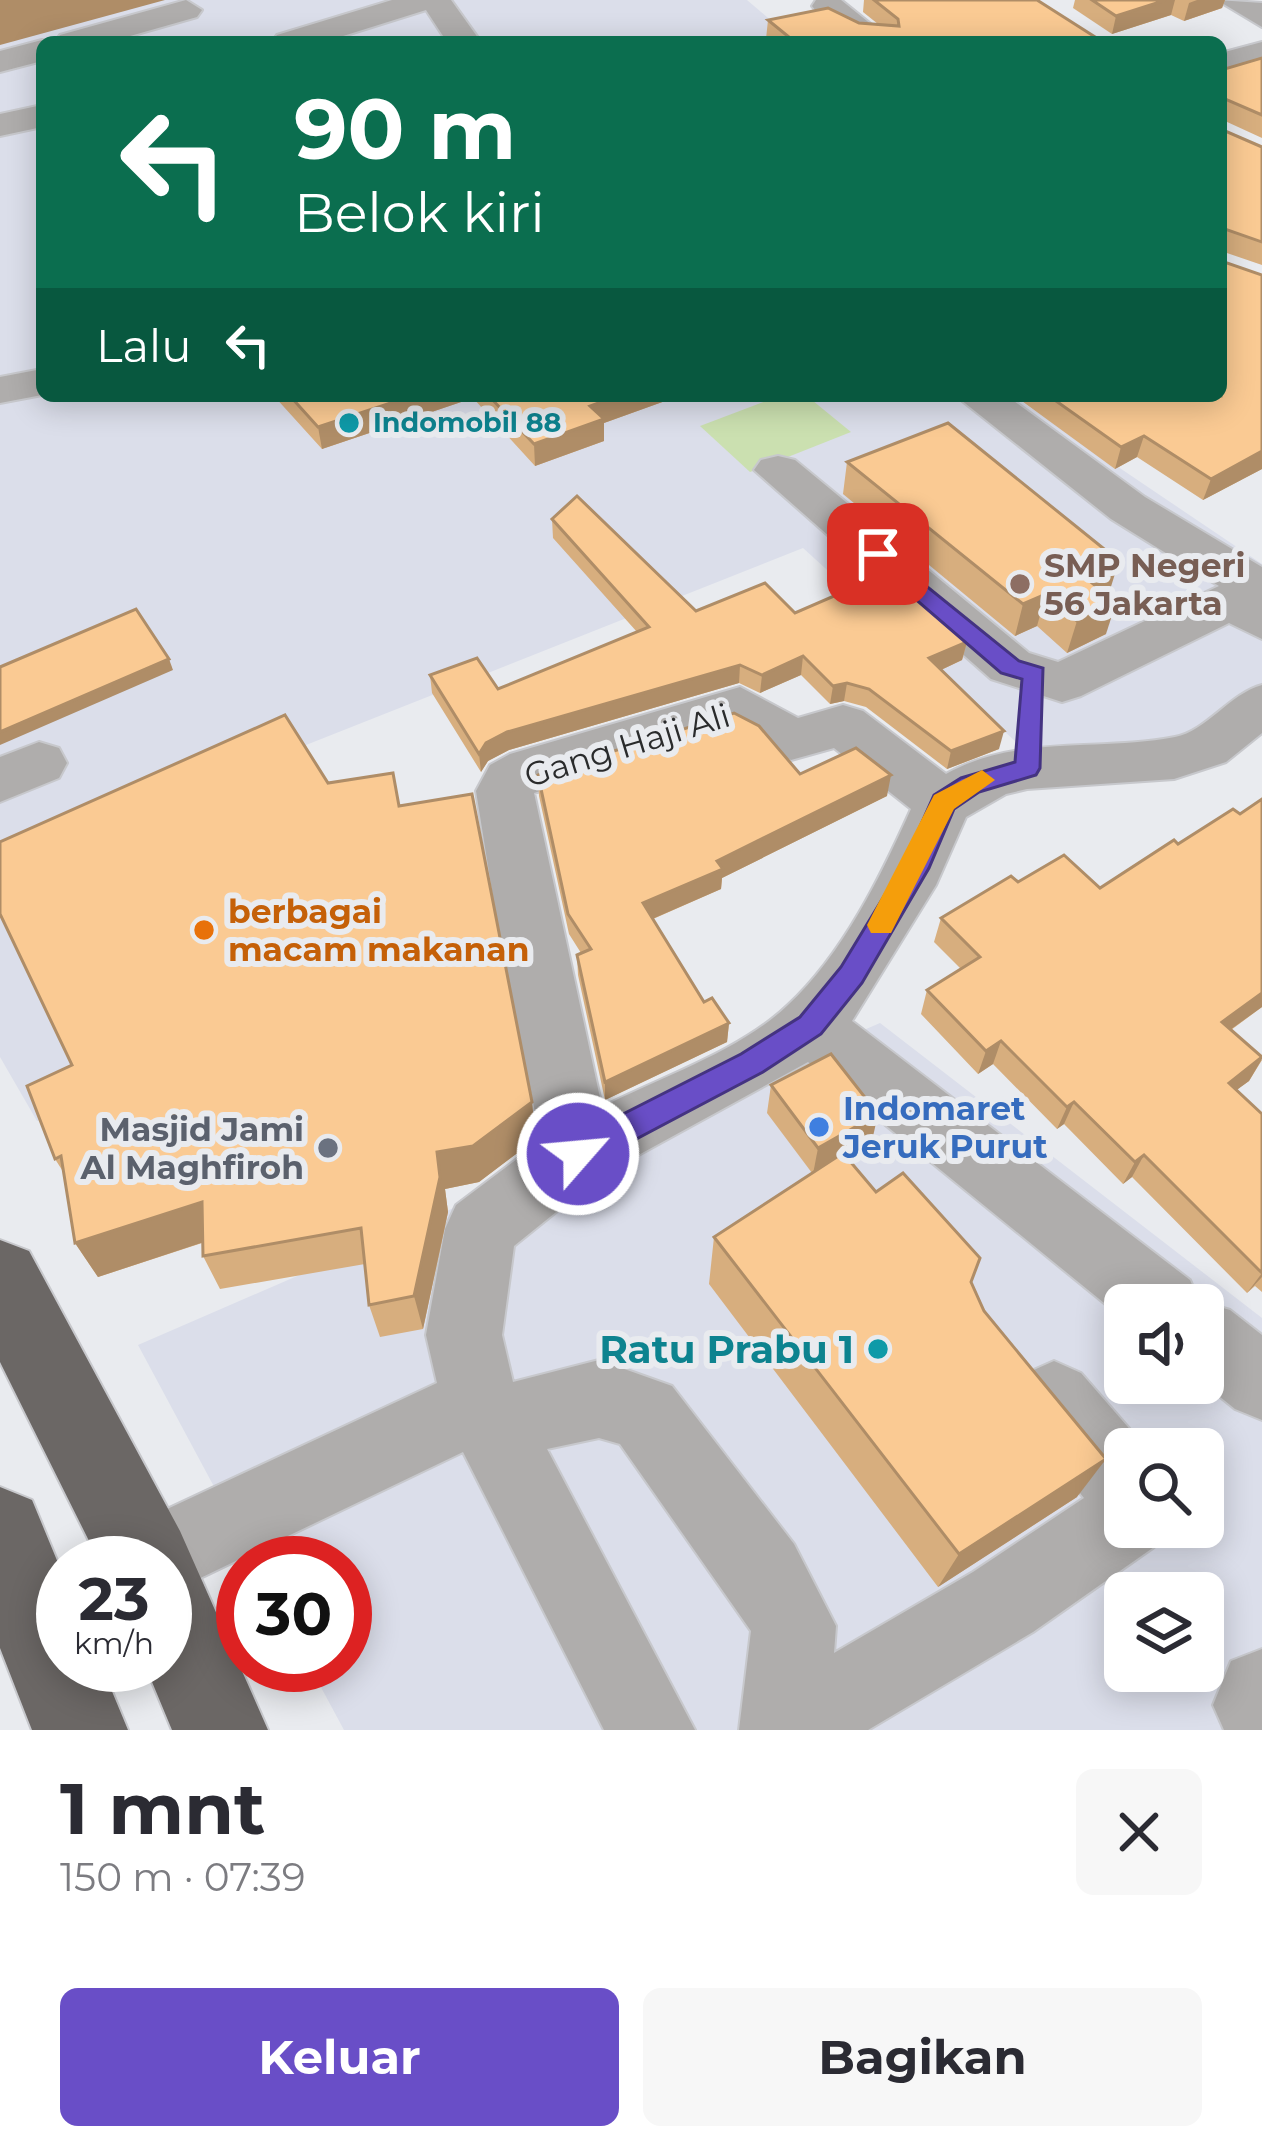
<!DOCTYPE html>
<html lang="id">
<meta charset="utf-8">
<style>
:root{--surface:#fff;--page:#f7f7f7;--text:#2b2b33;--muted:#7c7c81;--accent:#694ec7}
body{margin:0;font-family:Montserrat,sans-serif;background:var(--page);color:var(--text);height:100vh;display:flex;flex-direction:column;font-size:45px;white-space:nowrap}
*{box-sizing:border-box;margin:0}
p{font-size:39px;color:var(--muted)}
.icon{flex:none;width:66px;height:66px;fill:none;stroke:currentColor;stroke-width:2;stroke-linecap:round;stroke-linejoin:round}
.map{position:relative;height:1730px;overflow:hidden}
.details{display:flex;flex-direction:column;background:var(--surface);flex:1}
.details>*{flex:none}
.banner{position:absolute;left:36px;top:36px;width:1191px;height:366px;border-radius:18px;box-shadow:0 6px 30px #0003;background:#0b6e4f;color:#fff;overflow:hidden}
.tools{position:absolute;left:1104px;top:1284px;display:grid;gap:24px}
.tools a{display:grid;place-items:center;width:120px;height:120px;border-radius:18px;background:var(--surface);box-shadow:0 6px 30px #0003;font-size:60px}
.speed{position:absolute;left:36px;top:1536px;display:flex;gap:24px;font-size:60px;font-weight:700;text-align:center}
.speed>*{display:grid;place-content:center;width:156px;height:156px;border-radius:50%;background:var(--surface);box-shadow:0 6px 30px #0003;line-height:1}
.speed small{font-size:30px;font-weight:400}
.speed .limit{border:18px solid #d22;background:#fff;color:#111}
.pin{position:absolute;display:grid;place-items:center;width:102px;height:102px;color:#fff;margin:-51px;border-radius:24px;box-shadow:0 6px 18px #0006}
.me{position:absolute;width:132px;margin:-66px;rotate:63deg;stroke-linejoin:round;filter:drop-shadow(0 0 9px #0008)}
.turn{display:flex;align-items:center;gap:42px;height:252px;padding:0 60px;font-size:54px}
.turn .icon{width:156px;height:156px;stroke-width:2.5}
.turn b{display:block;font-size:84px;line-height:102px}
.then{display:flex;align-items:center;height:114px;padding:0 60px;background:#0003;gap:24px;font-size:45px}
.round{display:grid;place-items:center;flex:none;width:126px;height:126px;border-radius:18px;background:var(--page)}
.headline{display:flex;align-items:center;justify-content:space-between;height:204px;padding:0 60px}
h1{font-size:72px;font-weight:700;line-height:90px}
.cta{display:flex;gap:24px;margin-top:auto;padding:24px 60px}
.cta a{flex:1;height:138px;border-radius:18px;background:var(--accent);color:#fff;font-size:48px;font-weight:700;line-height:138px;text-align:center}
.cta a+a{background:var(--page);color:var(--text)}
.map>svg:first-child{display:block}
.built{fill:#dbdeea;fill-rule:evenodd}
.green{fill:#cbe0b0}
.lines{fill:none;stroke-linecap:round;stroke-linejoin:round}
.minor-casing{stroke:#c7c8cc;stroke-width:4}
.highway-casing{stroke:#c7c8cc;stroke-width:4}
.minor{fill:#afadac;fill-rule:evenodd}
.highway{fill:#6b6765;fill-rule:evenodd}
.wall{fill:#d7ae7e}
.shaded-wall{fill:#af8d67}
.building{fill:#faca93;stroke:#af8d67;stroke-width:3}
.route{fill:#694ec7;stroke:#443381;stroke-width:3}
.slow{fill:#f59e0b}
.culture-dot{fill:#0f9aa8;stroke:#e9ebef;stroke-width:4.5}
.education-dot{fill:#8d6e63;stroke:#e9ebef;stroke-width:4.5}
.food-dot{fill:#e8710a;stroke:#e9ebef;stroke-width:4.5}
.shop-dot{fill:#3f7fe0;stroke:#e9ebef;stroke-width:4.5}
.worship-dot{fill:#6b7280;stroke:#e9ebef;stroke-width:4.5}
.labels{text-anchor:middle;stroke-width:12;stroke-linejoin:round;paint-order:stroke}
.far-culture-label{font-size:27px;font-weight:bold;fill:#0d838f;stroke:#e9ebef;text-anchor:start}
.education-label{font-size:33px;font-weight:bold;fill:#785e54;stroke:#e9ebef;text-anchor:start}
.street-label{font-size:33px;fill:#2a2b2c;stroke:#e9ebef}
.food-label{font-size:33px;font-weight:bold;fill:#c56008;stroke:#e9ebef;text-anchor:start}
.shop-label{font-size:33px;font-weight:bold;fill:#366cbe;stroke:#e9ebef;text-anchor:start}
.worship-label{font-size:33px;font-weight:bold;fill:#5b616d;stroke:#e9ebef;text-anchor:end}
.near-culture-label{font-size:39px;font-weight:bold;fill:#0d838f;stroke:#e9ebef;text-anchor:end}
</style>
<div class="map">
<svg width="1262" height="1730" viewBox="0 0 1262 1730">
<rect width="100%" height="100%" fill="#e9ebef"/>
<g class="built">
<polygon points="0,0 747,0 796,42 42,42 42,396 1013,396 1262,564 1262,688 1113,782 1039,763 803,548 306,745 392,986 37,1121 0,1057"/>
<path d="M880,1023L1262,1318V1730H344L309,1665H345V1563H255L138,1345ZM1125,1305H1203V1383H1125ZM1125,1449H1203V1527H1125ZM1125,1593H1203V1671H1125Z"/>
</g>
<polygon class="green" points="779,396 807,396 851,432 750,472 700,426"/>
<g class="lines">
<g class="minor-casing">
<g id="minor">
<polygon points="186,0 202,10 197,17 109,42 55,42 60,35"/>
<polygon points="392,0 451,0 481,42 447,42 426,10 324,42 272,42 277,35"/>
<path d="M816,0H841L893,42C858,42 835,35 812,6Z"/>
<polygon points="1217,0 1262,3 1262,27"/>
<polygon points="42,40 51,42 42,42 42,61 0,72 0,51"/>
<polygon points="1262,42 1262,62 1221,73 1221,53"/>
<polygon points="42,105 42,127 0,136 0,114"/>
<polygon points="42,369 42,395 0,403 0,377"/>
<polygon points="956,396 1007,396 1145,497 1262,567 1262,639 1229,623 1081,696 1062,702 991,679 754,470 761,460 778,456 795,460 1029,653 1058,662 1219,586 1111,519"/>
<path d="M1262,685V733L1226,762L1174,779L1027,789L1006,794L966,817L936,885L852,1021L1190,1280L1199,1301L1230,1310L1262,1335V1420L1235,1409L1203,1383V1305H1125V1320L808,1062L602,1175L514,1246L502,1335L513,1382L599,1360L672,1386L794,1544L836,1626L834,1653L973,1572L1084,1498L1027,1427L1015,1400L1027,1373L1054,1361L1081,1373L1147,1449H1125V1527H1162L1154,1547L1033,1632L868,1730H739L751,1631L620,1444L599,1438L547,1449L695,1730H604L463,1452L165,1595V1563H107L118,1532L437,1383L426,1335L445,1229L456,1205L541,1141L501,947L476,791L490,765L510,754L740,687L798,718L843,705L863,711L946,774C1018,734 1097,752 1175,737C1207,731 1229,694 1262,685ZM733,729L791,760L834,748L911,809C881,876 843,954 788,1005C740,1051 661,1077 602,1107L534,793Z"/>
<polygon points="39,742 59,748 67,763 59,778 0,802 0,757"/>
<polygon points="1262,1649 1262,1730 1224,1730 1213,1705 1231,1661"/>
</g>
</g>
<g class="highway-casing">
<g id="highway">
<polygon points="0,1240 29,1251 180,1531 268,1730 172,1730 145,1665 165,1665 165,1563 100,1563 0,1362"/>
<polygon points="0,1487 32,1500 63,1575 63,1665 101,1665 128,1730 32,1730 0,1648"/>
</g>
</g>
<use href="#minor" class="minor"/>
<use href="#highway" class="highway"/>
</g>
<g class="wall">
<polygon points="864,0 1037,0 1103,42 770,42 766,39 768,20 878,24 863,12"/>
<polygon points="1075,0 1225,0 1222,8 1184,21 1171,15 1112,34 1073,8"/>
<polygon points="1262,58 1262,138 1225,121 1225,131 1262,147 1262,265 1224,252 1224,262 1262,275 1262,469 1203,500 1137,457 1115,469 1015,396 1221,396 1221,70"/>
<polygon points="274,396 679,396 604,423 604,441 535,466 473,398 322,449"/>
<polygon points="847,462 1109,593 1106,594 1106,634 1067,653 1037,626 1015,636 843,494"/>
<polygon points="552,519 696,611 795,613 967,642 962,660 941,670 999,749 947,769 866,707 844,701 830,704 801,675 760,693 739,683 509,750 488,761 481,772 432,693 430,675 498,689 637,632 553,538"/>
<polygon points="800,774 887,796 722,878 721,889 653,919 704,1002 729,1023 727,1042 605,1100 578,975 577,955 581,953 569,934 539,796 538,775"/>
<polygon points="328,783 399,806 536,1139 479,1182 445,1189 448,1212 423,1329 380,1337 369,1305 365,1264 220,1289 203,1256 202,1243 98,1277 75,1243 64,1173 55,1159"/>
<polygon points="1262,799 1262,1007 1231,1030 1262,1060 1249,1081 1236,1090 1262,1114 1262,1292 1255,1286 1247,1293 1132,1177 1123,1184 1064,1124 1057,1129 993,1064 978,1074 921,1014 927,990 961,969 934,942 941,918 1018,882 1100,888 1178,844 1240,814"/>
<polygon points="771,1085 872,1141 845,1156 876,1192 971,1282 1077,1497 938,1587 709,1284 714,1237 812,1173 767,1113"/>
</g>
<g class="shaded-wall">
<polygon points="0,0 165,0 0,45"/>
<polygon points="1166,0 1175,0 1171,15 1112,34 1116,16"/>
<polygon points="1197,0 1225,0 1222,8 1184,21 1189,3"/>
<polygon points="412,396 473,396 473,398 322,449 318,427"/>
<polygon points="618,396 679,396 604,423 604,441 535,466 534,444 590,406"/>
<polygon points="1144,436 1137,457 1115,469 1121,447"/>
<polygon points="1262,451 1262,469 1203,500 1211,479"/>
<polygon points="1119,561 1109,593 1075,608 1085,577"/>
<polygon points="1046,594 1037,626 1015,636 1023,604"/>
<polygon points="1116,603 1106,634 1067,653 1077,621"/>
<polygon points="967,642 962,660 926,677 929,658"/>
<polygon points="803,656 801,675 760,693 762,675"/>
<polygon points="169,659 173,670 0,745 0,732"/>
<polygon points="740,665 739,683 509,750 488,761 481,772 479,754 486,743 507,732"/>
<polygon points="847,683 844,701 830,704 833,686"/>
<polygon points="1004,731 999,749 947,769 951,751"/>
<polygon points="891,775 887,796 722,878 721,889 643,923 643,903 717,861"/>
<polygon points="1262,993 1262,1007 1209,1045 1222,1022"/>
<polygon points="729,1023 727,1042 605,1100 605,1082"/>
<polygon points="1001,1041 993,1064 978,1074 986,1051"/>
<polygon points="1262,1059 1249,1081 1215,1106 1229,1083"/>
<polygon points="532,1102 536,1139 479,1182 445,1189 448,1212 423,1329 414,1296 437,1152"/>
<polygon points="1074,1102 1064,1124 1057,1129 1067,1107"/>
<polygon points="878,1114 872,1141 813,1174 818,1148"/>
<polygon points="1144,1155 1132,1177 1123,1184 1135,1162"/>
<polygon points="202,1202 219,1237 98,1277 75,1243"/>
<polygon points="1262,1273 1262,1277 1247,1293"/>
<polygon points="1106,1459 1077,1497 938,1587 959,1554"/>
</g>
<g class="building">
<polygon points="874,0 1037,0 1103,42 795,42 768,20 828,8 859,23 899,26 898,19"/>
<polygon points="1092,0 1166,0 1116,16"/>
<polygon points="1262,58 1262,115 1223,98 1225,131 1262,147 1262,242 1225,229 1224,262 1262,275 1262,451 1211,479 1144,436 1121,447 1049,396 1221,396 1221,70"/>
<polygon points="290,396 412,396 318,427"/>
<polygon points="489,396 618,396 590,406 604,419 534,444"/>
<polygon points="948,423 1119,561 1085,577 1116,603 1077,621 1046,594 1023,604 847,462"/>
<polygon points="577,496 696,611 765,583 795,613 887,573 967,642 929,658 1004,731 951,751 869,689 847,683 833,686 803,656 762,675 740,665 507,732 486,743 479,754 430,675 477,658 498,689 649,627 552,519"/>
<polygon points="136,609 169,659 0,732 0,667"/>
<polygon points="734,713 759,726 800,774 856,748 891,775 717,861 723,869 643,903 704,1002 712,998 729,1023 605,1082 577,955 591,949 568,914 538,775"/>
<polygon points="285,715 328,783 393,773 399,806 472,794 532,1102 473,1146 437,1152 440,1177 414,1296 369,1305 361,1228 203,1256 202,1202 75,1243 61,1156 55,1159 27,1086 72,1065 0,914 0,842"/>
<polygon points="1262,799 1262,993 1222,1022 1262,1057 1229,1083 1262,1114 1262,1273 1144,1155 1135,1162 1074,1102 1067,1107 1001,1041 986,1051 927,990 980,957 941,918 1011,876 1018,882 1064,855 1100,888 1174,840 1178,844 1233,809 1240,814"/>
<polygon points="831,1054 878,1114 818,1148 771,1085"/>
<polygon points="843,1153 876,1192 903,1173 980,1258 971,1282 984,1311 1106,1459 959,1554 714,1237"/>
</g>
<polygon class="route" points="878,547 1019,661 1043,668 1040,768 1036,775 979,792 954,809 929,868 862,983 821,1034 763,1072 589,1164 566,1164 562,1154 566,1143 741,1054 800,1017 841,967 903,865 934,795 961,778 1015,762 1022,679 1001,673 870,560 866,554"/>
<polygon class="slow" points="982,770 995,780 954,809 891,933 871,933 867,925 934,795"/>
<g class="culture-dot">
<circle cx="349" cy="423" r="12"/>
<circle cx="878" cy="1349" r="12"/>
</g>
<circle class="education-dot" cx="1020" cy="584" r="12"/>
<circle class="food-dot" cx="204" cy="930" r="12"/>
<circle class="shop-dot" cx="819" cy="1127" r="12"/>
<circle class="worship-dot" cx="328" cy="1148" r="12"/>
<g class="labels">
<g class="far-culture-label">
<text x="373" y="432">Indomobil 88</text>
</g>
<g class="education-label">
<text x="1044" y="577">SMP Negeri<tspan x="1044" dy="38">56 Jakarta</tspan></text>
</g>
<g class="street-label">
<text transform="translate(627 745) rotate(-17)" y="12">Gang Haji Ali</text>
</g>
<g class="food-label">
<text x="228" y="923">berbagai<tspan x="228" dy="38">macam makanan</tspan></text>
</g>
<g class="shop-label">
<text x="843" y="1120">Indomaret<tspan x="843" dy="38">Jeruk Purut</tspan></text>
</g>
<g class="worship-label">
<text x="304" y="1141">Masjid Jami<tspan x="304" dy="38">Al Maghfiroh</tspan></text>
</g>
<g class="near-culture-label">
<text x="854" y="1363">Ratu Prabu 1</text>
</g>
</g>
</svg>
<div class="tools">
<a><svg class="icon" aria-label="sound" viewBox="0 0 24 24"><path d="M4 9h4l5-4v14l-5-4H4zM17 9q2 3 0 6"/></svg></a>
<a><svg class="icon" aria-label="search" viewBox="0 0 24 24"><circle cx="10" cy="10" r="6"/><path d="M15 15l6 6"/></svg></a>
<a><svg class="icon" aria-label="layers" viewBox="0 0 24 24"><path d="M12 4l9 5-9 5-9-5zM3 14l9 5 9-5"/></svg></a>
</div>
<div class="speed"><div>23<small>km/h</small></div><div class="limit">30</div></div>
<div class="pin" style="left:878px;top:554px;background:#d93025"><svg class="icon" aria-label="arrive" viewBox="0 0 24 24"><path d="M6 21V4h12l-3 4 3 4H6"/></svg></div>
<svg class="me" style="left:578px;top:1154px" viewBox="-20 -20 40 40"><circle r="17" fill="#694ec7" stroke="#fff" stroke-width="3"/><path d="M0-11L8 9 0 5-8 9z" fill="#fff"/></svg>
<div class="banner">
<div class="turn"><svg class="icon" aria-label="left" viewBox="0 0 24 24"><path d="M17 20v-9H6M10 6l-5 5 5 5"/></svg><div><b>90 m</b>Belok kiri</div></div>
<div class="then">Lalu<svg class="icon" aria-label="left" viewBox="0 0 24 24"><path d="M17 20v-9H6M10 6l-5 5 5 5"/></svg></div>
</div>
</div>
<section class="details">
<div class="headline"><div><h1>1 mnt</h1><p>150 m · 07:39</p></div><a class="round"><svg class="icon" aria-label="close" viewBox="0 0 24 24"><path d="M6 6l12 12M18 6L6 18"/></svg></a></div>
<div class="cta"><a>Keluar</a><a>Bagikan</a></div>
</section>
